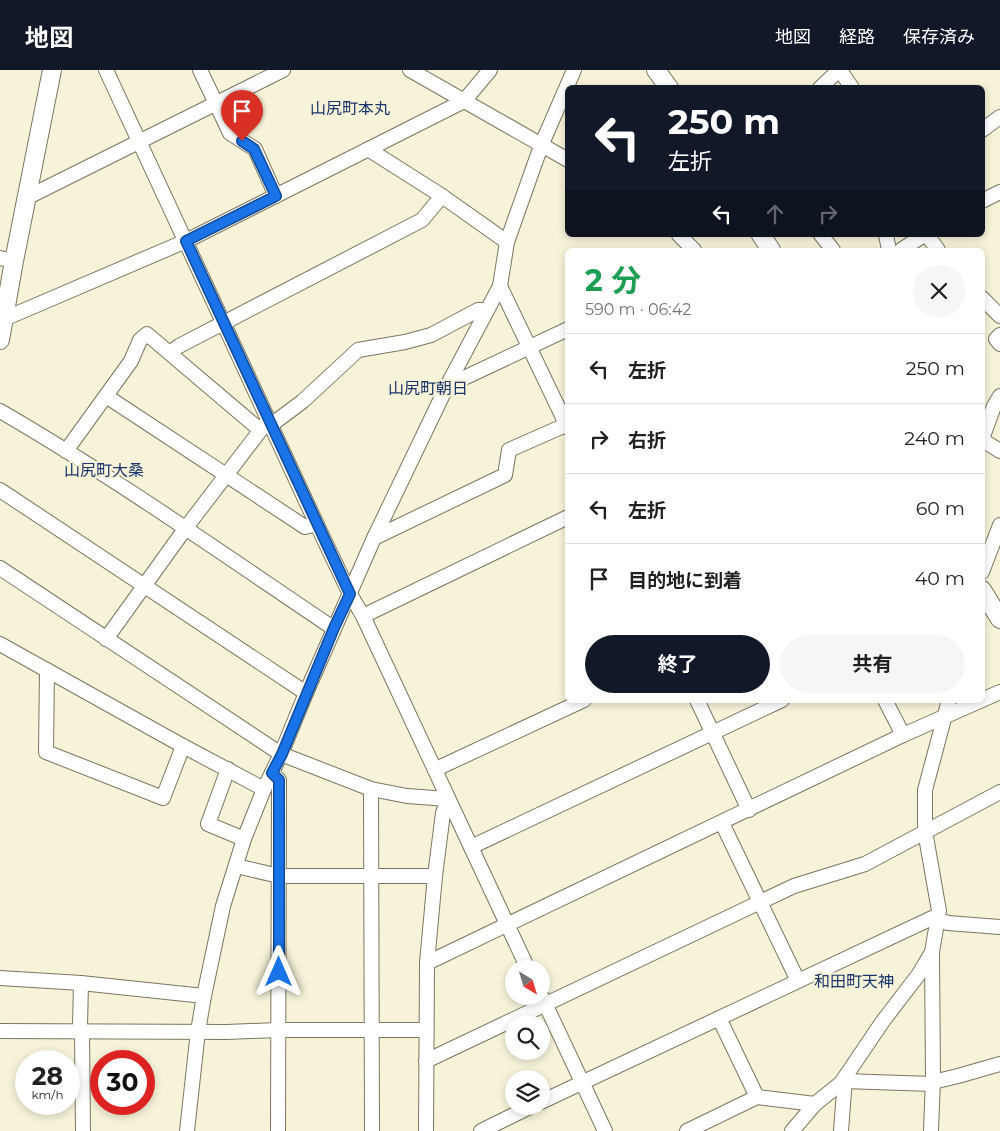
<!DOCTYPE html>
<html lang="ja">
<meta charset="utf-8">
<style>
:root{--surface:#fff;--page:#f6f6f6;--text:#202124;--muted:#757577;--line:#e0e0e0;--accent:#111827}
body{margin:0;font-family:Montserrat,"Noto Sans JP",sans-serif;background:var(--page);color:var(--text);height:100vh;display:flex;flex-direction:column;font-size:19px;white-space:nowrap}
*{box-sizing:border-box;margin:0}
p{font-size:16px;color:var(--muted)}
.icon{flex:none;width:28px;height:28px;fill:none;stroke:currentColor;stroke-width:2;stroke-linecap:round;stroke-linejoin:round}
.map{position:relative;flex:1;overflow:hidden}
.side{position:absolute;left:565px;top:178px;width:420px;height:455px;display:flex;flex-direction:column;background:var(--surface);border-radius:8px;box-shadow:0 2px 8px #0003}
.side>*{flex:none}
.top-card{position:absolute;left:565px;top:15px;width:420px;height:152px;border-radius:8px;box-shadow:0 2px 8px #0003;background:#111827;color:#fff;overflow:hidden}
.needle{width:32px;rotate:142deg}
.buttons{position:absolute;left:505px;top:890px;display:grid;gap:10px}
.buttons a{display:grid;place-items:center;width:45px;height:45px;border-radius:50%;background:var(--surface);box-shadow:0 2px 8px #0003;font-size:25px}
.speed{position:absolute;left:15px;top:980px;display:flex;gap:10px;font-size:25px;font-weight:700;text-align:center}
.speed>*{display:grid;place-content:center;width:65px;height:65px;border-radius:50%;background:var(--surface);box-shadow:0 2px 8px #0003;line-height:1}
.speed small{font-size:12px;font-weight:400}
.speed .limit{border:8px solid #d22;background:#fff;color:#111}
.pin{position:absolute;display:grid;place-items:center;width:42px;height:42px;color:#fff;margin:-51px -21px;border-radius:50% 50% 50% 0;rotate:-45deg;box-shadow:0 0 5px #0007}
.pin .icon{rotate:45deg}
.me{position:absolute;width:55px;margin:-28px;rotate:0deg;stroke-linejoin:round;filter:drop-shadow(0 0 4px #0008)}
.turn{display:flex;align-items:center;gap:18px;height:105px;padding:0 20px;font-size:22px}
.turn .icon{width:65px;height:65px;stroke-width:2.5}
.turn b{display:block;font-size:35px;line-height:42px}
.lanes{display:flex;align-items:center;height:48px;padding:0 20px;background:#0003;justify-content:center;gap:25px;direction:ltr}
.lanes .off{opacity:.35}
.round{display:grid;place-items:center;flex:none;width:52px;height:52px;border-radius:26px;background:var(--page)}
.overview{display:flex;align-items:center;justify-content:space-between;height:85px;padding:0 20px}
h1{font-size:30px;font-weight:700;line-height:38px;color:#1e9e55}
.primary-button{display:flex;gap:10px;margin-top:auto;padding:10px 20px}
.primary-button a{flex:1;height:58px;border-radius:30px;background:var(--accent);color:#fff;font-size:20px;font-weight:700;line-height:58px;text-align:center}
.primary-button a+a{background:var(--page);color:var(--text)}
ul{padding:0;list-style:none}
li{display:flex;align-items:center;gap:15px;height:70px;padding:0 20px;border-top:1px solid var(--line)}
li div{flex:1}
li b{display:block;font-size:19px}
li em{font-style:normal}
header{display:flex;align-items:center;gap:30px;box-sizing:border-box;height:70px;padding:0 25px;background:var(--accent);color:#fff}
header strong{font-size:24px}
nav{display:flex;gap:28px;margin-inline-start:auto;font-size:18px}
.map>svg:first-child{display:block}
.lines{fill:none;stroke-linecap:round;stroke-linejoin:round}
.minor-casing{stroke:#7b7660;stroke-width:16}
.major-casing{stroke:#7b7660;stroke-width:20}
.minor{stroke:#fff;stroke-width:14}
.major{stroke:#fff;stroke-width:18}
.route-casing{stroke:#114b97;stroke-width:12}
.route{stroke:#1a73e8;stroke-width:9}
.labels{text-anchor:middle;stroke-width:4.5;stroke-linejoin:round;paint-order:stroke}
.quarter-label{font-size:16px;fill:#1b366c;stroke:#f7f3d9}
</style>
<header>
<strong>地図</strong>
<nav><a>地図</a><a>経路</a><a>保存済み</a></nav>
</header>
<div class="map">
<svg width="1000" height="1061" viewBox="0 0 1000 1061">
<rect width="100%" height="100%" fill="#f7f3d9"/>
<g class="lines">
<g class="minor-casing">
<g id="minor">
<path d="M106,0L318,457L350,524L363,546C418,664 473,781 528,899"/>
<polyline points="200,0 230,63 255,79 276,126"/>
<polyline points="410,0 568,90"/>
<polyline points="840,0 852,18"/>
<polyline points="820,18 839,0"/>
<polyline points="982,60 1000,47"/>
<polyline points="368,79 442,126 507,172"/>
<polyline points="28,127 283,0"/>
<polyline points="982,131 1000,122"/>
<polyline points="679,165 694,180"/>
<polyline points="821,165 833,180"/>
<polyline points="886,165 889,180"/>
<polyline points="927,165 938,180"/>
<polyline points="901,180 924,165"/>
<polyline points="0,188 14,191"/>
<polyline points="500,216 568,358"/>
<polyline points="982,228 1000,246"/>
<polyline points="4,249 186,171 464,31 490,0"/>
<polyline points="1000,265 996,269 1000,274"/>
<polyline points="171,282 179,276 422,150 442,126"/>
<polyline points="447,316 568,259"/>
<polyline points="106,326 305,457 317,454"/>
<path d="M0,341C114,407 223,484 333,558"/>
<polyline points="271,355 303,331 358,280 405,272 431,265 478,240 487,240"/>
<polyline points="982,369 994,336 1000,326"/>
<polyline points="982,370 1000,381"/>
<polyline points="66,381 131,291 140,270 147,264 260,360"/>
<polyline points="0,420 306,623"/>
<polyline points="374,468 505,405 509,380 568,354"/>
<polyline points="0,498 281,684 371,719 407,726 448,729"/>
<polyline points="982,502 1000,455"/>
<polyline points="363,546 568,447"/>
<polyline points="106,569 185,459 266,353"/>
<polyline points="0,574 183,676 264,719"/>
<polyline points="47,600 46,682 163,728 183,676"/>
<polyline points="697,630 749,740"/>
<polyline points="885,630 903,665"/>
<polyline points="228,699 208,754 244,769"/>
<polyline points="436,699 584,630"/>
<polyline points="272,703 279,710 278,1061"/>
<polyline points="371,719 372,1061"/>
<polyline points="722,753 798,911"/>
<polyline points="471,777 782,630"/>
<polyline points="236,796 279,806 435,806"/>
<polyline points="427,893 903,665 1000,622"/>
<polyline points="0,908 81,913 204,926"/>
<polyline points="81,913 80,956 82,962 83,1061"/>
<polyline points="542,927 605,1061"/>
<polyline points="719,948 757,1027"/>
<polyline points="0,961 227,962 278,960 426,960"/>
<polyline points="426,991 794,816 865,794 1000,722"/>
<polyline points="844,1011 932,1014"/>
<polyline points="933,1012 958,1006 1000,994"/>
<polyline points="541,1032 932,848 948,853 1000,857"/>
<polyline points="187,1061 198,961 204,926 223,836 244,769 264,719 281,684 306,623 374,468 447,316 500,216 507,172 541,76 574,0"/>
<polyline points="426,1061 427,893 435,806 443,743 448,729"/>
<polyline points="481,1061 532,1036"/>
<polyline points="687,1061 757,1027 815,1034"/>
<polyline points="792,1061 815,1034 841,1013 883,951 919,904 932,882 939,841 925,761 925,720 949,630"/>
<polyline points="841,1061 845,1008"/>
<polyline points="931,1061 933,1008 932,883"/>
</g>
</g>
<g class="major-casing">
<g id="major">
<polyline points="656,0 669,18"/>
<polyline points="761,165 771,180"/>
<polyline points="0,270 14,191 52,0"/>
<polyline points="982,520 1000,549"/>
</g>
</g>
<use href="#minor" class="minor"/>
<use href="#major" class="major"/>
</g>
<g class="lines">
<g class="route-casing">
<polyline id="route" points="242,71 254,79 276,126 186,171 350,524 334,558 282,684 272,703 279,710 279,902"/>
</g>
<use href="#route" class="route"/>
</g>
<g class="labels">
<g class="quarter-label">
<text x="350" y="44">山尻町本丸</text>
<text x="428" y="324">山尻町朝日</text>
<text x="104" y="406">山尻町大桑</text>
<text x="854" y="917">和田町天神</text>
</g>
</g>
</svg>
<div class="buttons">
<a><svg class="needle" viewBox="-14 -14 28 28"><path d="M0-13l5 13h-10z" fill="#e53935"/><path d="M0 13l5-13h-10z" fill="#757577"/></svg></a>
<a><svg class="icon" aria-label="search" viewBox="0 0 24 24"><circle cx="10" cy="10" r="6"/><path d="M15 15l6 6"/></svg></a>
<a><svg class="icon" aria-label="layers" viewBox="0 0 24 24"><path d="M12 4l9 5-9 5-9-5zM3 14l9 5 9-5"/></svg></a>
</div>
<div class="speed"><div>28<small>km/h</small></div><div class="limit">30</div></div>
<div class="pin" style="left:242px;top:71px;background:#d93025"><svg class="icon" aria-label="arrive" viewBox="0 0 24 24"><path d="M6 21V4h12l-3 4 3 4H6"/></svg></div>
<svg class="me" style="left:279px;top:902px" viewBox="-20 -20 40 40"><path d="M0-17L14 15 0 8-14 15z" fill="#1a73e8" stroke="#fff" stroke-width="4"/></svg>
<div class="top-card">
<div class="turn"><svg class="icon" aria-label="left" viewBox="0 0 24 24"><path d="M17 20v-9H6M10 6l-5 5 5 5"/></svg><div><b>250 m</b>左折</div></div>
<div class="lanes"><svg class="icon" aria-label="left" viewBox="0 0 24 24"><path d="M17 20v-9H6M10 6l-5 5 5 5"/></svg><svg class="icon off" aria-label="ahead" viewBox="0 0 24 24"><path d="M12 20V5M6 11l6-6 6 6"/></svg><svg class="icon off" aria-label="right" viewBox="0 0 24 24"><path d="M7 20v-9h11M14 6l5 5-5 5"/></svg></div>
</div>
<section class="side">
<div class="overview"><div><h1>2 分</h1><p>590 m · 06:42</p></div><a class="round"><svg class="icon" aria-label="close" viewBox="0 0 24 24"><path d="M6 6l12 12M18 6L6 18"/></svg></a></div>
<ul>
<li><svg class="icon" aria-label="left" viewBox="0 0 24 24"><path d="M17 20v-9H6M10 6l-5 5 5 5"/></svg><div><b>左折</b></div><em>250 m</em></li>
<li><svg class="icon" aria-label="right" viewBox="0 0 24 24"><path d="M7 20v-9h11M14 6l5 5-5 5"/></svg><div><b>右折</b></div><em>240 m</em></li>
<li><svg class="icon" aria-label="left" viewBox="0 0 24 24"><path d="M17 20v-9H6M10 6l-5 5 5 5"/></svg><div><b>左折</b></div><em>60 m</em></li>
<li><svg class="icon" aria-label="arrive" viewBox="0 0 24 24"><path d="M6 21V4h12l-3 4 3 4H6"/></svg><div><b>目的地に到着</b></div><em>40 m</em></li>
</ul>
<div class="primary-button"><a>終了</a><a>共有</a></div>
</section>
</div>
